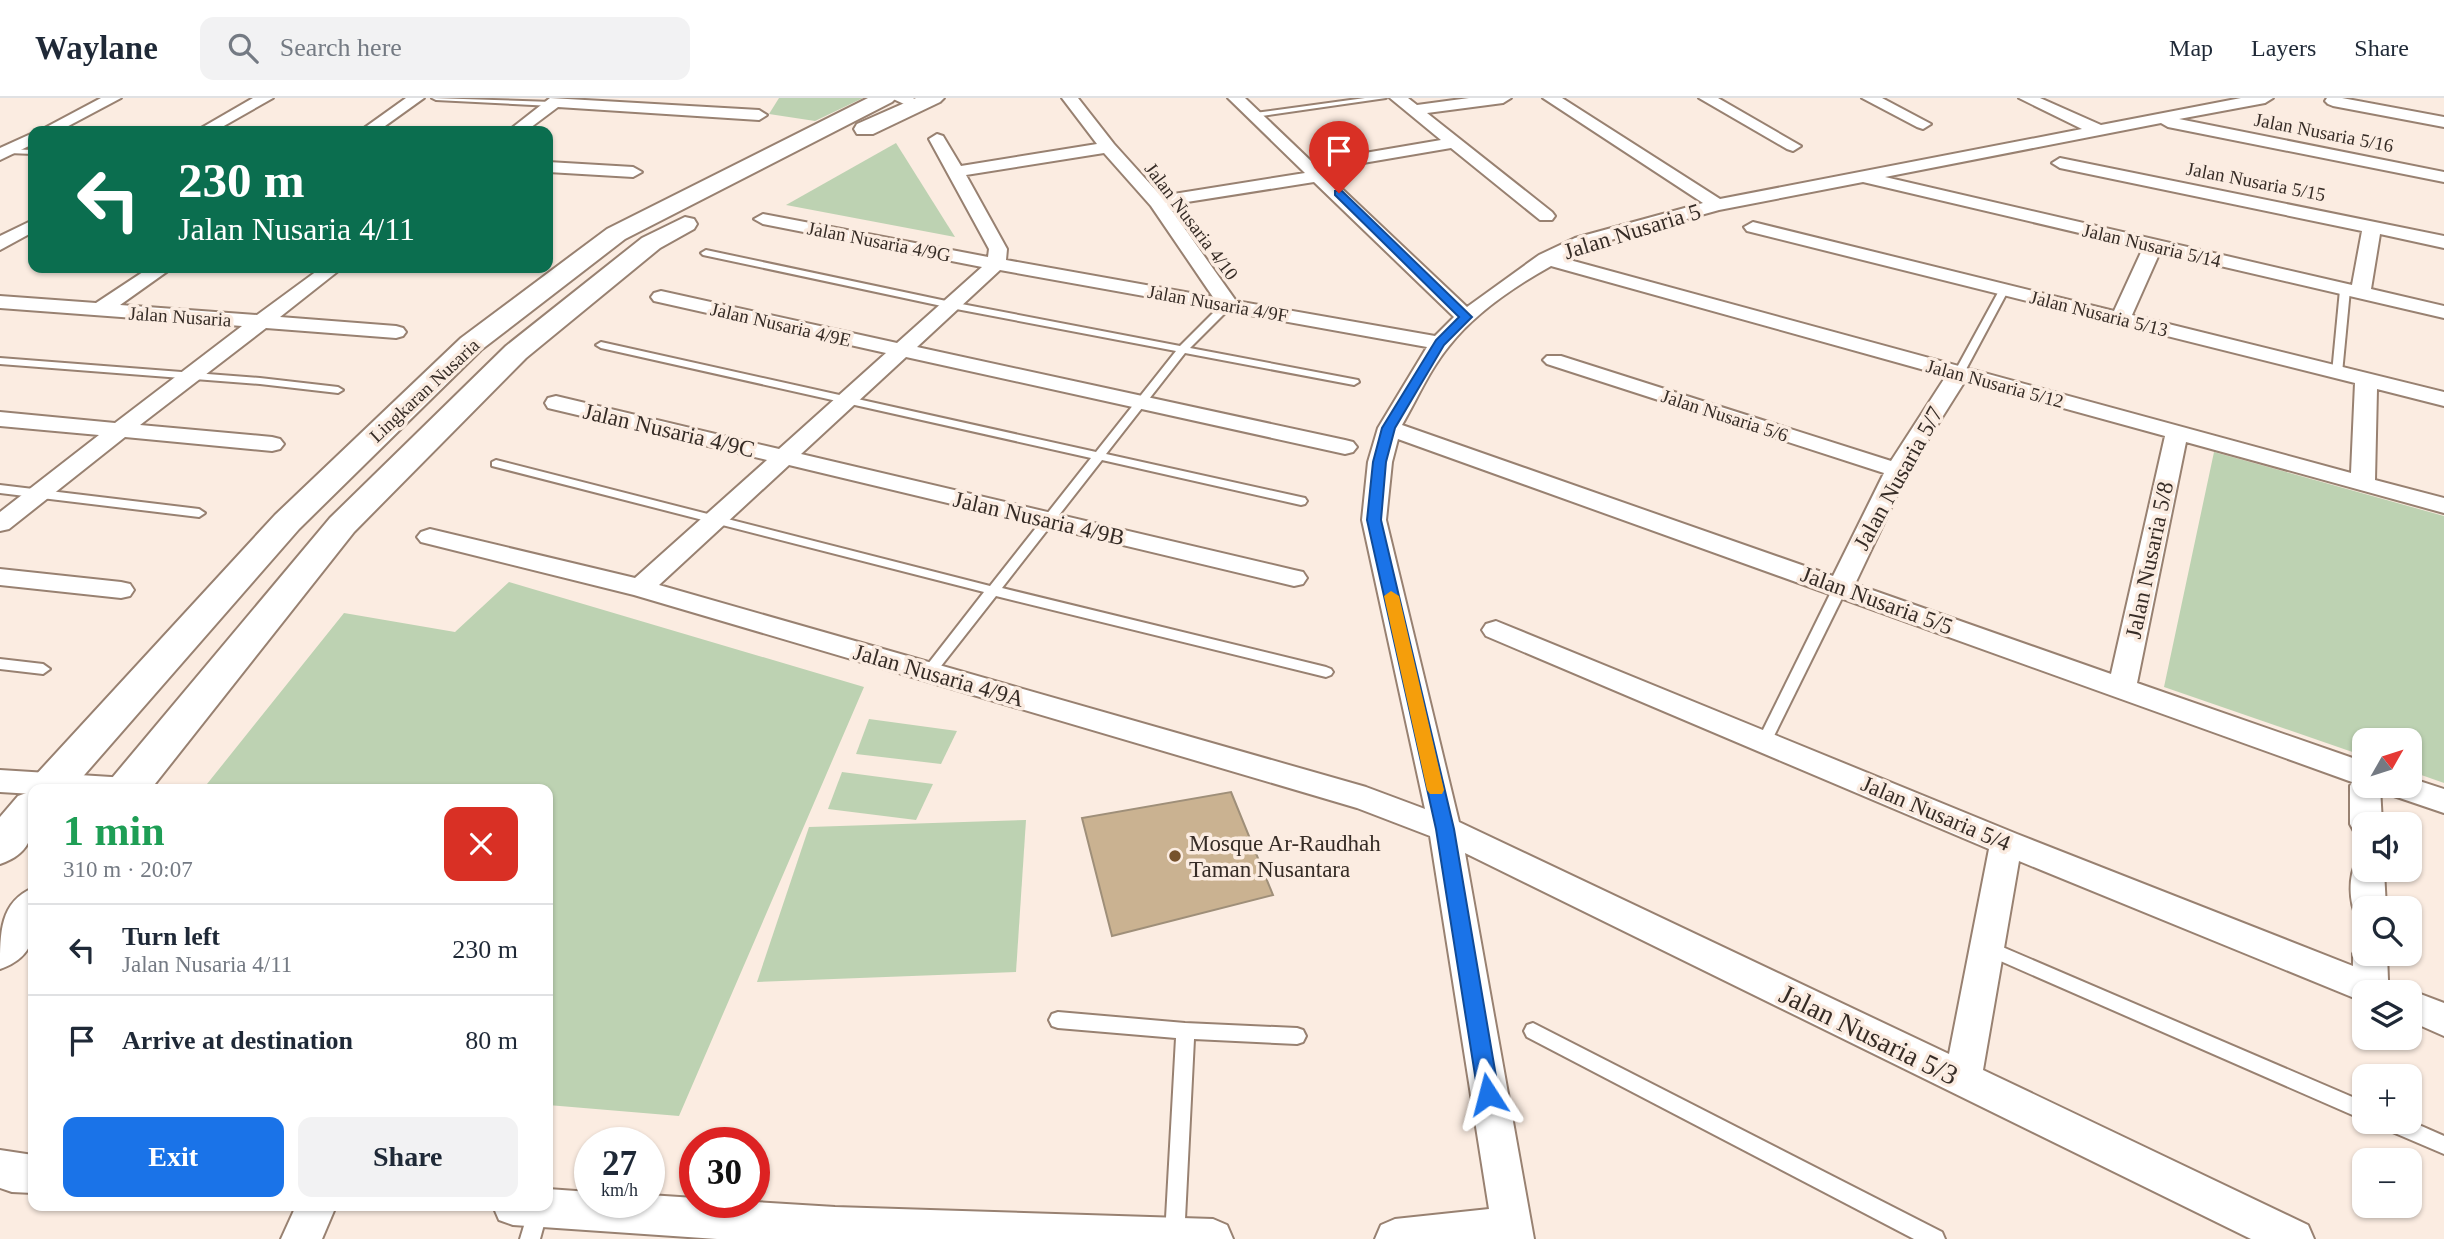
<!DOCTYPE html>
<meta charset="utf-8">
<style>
:root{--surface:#fff;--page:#f2f2f3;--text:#1f2937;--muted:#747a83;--line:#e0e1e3;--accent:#1a73e8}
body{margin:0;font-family:"Times New Roman",serif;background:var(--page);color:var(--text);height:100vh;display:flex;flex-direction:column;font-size:26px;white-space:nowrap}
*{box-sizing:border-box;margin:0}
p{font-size:23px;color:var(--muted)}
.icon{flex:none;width:38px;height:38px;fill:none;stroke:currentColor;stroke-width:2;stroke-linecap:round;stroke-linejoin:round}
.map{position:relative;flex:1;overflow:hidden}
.panel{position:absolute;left:28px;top:686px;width:525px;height:427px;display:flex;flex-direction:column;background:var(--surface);border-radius:14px;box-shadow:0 2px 5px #0004}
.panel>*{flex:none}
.hud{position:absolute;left:28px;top:28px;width:525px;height:147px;border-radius:14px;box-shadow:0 2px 5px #0004;background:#0b6e4f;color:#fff;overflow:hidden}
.needle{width:46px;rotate:51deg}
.fabs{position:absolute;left:2352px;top:630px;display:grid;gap:14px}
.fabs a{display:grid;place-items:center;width:70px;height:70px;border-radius:14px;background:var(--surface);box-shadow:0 2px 5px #0004;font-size:35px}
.speed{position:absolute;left:574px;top:1029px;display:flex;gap:14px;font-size:35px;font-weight:700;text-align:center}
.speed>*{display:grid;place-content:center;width:91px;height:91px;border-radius:50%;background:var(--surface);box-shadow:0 2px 5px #0004;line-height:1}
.speed small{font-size:18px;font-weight:400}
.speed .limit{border:10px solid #d22;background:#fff;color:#111}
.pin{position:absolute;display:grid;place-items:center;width:60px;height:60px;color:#fff;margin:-72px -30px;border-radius:50% 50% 50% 0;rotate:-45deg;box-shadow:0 0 7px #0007}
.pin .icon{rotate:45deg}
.me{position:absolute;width:77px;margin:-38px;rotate:351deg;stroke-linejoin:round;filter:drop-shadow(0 0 5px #0008)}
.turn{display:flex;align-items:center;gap:24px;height:147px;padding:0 35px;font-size:32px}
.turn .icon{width:91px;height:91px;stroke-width:2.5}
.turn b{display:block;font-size:49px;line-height:60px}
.round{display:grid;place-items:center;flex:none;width:74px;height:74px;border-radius:14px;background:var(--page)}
.summary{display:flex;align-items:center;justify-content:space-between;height:119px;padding:0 35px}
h1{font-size:42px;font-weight:700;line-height:52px;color:#1e9e55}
.button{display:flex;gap:14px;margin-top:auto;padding:14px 35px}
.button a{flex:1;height:80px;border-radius:14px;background:var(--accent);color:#fff;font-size:28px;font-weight:700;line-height:80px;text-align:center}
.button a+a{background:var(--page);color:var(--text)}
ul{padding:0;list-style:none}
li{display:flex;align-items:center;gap:21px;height:91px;padding:0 35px;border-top:2px solid var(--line)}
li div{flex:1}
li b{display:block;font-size:26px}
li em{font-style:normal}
header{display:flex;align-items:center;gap:42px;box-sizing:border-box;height:98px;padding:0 35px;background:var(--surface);border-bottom:2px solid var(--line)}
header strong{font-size:33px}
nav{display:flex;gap:38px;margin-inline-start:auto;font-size:24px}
.search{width:490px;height:63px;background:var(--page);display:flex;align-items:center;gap:18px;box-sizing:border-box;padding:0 24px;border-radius:14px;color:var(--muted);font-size:26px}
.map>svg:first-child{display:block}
.green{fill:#bdd2b2}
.building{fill:#cab291;stroke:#9f8f79;stroke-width:2}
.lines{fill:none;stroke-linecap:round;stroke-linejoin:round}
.lane-casing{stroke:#988171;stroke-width:4}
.street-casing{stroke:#988171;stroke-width:4}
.secondary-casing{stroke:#988171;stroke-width:4}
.lane{fill:#fff;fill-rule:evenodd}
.street{fill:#fff;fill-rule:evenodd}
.secondary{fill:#fff;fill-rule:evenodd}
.route{fill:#1a73e8;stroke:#114b97;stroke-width:2}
.slow{fill:#f59e0b}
.poi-dot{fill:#76522c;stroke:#fbece1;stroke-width:2.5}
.labels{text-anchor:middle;stroke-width:7;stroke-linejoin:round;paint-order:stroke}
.far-street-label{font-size:19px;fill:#362c26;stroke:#fbece1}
.street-label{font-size:23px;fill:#362c26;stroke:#fbece1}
.poi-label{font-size:23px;fill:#362c26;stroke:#fbece1;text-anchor:start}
.near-street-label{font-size:28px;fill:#362c26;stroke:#fbece1}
</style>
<header>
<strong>Waylane</strong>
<div class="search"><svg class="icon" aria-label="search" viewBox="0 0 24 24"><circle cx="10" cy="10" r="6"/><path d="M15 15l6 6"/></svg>Search here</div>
<nav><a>Map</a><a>Layers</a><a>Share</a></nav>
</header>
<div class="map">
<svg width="2444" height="1141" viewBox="0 0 2444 1141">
<rect width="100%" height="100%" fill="#fbece1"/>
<g class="green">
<polygon points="779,0 863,0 815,23 769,16"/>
<polygon points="896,45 955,139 786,107"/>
<polygon points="2214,354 2444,418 2444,685 2410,673 2410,642 2364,642 2364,658 2164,589"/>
<polygon points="509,484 864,589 679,1018 548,1007 548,691 203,691 344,515 455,534"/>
<polygon points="869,621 957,633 941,666 856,656"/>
<polygon points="842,674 933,686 916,722 828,711"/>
<polygon points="1026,722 1016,874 757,884 809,729"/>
</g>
<polygon class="building" points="1231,694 1273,797 1112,838 1082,720"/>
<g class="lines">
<g class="lane-casing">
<g id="lane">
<polygon points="432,0 552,4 556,6 552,8 436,2"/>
<polygon points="1365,0 1386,0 1255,19 1251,17 1255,15"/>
<polygon points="6,51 33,52 33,56 9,55 6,55"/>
<polygon points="706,152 951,204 1180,248 1224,204 1228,203 1233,206 1232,208 1190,250 1358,282 1359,284 1354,287 1185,255 1106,356 1305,400 1307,403 1305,406 1301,407 1102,362 1002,490 1326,569 1331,571 1333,574 1331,577 1326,579 996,498 934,577 924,577 922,574 924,571 984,494 492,368 492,364 496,362 990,488 1091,360 601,250 596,247 601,244 1096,354 1176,253 951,210 703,157 701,155"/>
<polygon points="2001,189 2009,191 1964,275 1963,277 1955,277 1954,275"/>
<polygon points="2345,189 2350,192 2342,275 2337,278 2332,275 2340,192"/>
<polygon points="0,260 260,280 338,289 343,292 338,295 260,286 0,266"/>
<polygon points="0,387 199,411 205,415 199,419 0,395"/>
<polygon points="1841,484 1848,488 1772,642 1770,646 1760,646 1758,642 1834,488"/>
<polygon points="0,561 43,566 50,571 43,576 0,571"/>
<polygon points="1986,842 2364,1004 2364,1022 1980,854 1977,849 1980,844"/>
<polygon points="1058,914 1185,925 1297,930 1303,932 1306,938 1303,944 1297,946 1194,941 1184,1141 1166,1141 1165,1138 1176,940 1058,930 1052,928 1049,922 1052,916"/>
<polygon points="1533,925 1942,1134 1945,1141 1914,1141 1527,939 1524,933 1527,927"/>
<polygon points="2410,1023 2444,1038 2444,1056 2383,1030 2380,1024"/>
<polygon points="530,1108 546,1108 548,1112 540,1141 520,1141"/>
</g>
</g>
<g class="street-casing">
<g id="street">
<polygon points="101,0 121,0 59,33 39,33"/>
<polygon points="253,0 273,0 215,33 196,33"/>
<polygon points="406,0 424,0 378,33 360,33"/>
<polygon points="550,0 759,12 767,17 759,22 558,9 526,33 508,33"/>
<polygon points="891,0 913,0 923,6 915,11"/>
<path d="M1062,0H1078L1114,46L1161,98L1305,75L1228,0H1245L1312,64L1441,42L1390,0H1408L1417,7L1469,0H1511L1503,5L1427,15L1552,114L1555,118L1552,122H1540L1451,50L1322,72L1467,209L1539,157L1575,140L1703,105L1543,0H1562L1720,101L2082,31L2019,0H2040L2101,27L2241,0H2273L2265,5L2179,21L2444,74V84L2168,29L2161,25L1885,79L2352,187L2362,133L2060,70L2052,65L2060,60L2444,138V150L2380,136L2371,191L2444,208V220L2160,154L2132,217L2444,294V308L2377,291L2375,382L2444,400V415L2186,344L2137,585L2364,664V688H2380L2382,726H2364V737L2355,735L2350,726V688L2352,684L1398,341L1392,364L1386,422L1459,724L1949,956L1989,751L1486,538L1482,532L1486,526L1496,523L2017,736L2353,868V856L2358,846L2364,844V856H2387L2388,882L2397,894H2364V904L2019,763L1983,972L2308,1127L2314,1141H2251L1465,755L1534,1141H1375L1381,1127L1395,1121L1489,1111L1430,738L1357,710L634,497L421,444L417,439L421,434L430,431L635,480L767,362L548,310L545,305L548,300L556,298L779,351L886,255L654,203L651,199L654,195L661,193L897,245L982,169L763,126L754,121L763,116L988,159L989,151L929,41L937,36L943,38L961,68L1097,46ZM1104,55L1151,108L1213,199L1006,162L1007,151L966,77ZM1314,84L1454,219L1435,238L1236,203L1168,107ZM1863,84L2143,150L2114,213L1753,124L1744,129L1747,133L2355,285L2351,375L1566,161L1589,148L1719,112ZM1551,168L1946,278L1891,363L1561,258H1547L1543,262L1547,266L1884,375L1833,478L1402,327C1417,301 1430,271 1449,248C1475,215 1515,188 1551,168ZM1000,172L1427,249L1378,330L1368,364L1362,422L1425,711L1366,689L659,487L789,367L1294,488L1303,486L1307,480L1303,474L1294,472L801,356L906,259L1345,356L1353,354L1357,349L1353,344L1345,342L917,249ZM1965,283L2165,338L2111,576L1855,486L1909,372Z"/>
<polygon points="1699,0 1718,0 1801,48 1793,53 1787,51"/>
<polygon points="1862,0 1882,0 1931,26 1923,31 1917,29"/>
<polygon points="2327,0 2342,0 2444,19 2444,29 2333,8 2328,6 2325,3"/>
<polygon points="33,35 33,46 0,62 0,50"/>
<polygon points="548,64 633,69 642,74 633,79 548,74"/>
<polygon points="33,122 33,134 0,152 0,138"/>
<polygon points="149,170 172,170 120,207 257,217 321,170 342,170 280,219 396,228 403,230 406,234 403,238 396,240 266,230 140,327 272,339 280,341 284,346 280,351 272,353 125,339 9,431 0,433 0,414 99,337 0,328 0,314 115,325 242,228 0,210 0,198 96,205"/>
<polygon points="0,471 121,484 130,486 134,492 130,498 121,500 0,487"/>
<polygon points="0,672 127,680 138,683 142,691 33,691 33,696 0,694"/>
<polygon points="2410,680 2444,691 2444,715 2388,696 2384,688 2410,688"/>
<path d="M2364,760V772H2384L2386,810H2364V822L2357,820C2349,804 2348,778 2357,763Z"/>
<polygon points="2410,892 2444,905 2444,938 2410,923 2410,894 2403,894"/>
<polygon points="0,1052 33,1057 33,1095 12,1094 0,1090"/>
<polygon points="548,1091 590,1094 590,1104 649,1104 649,1097 695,1100 695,1104 754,1104 835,1109 1213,1121 1227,1127 1233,1141 717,1141 513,1127 499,1122 493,1108 548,1108"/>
<polygon points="296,1108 336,1108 322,1141 281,1141"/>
</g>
</g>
<g class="secondary-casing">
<g id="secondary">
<path d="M868,0H896L892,4L625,141L481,252L299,431L72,691H33C33,726 39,753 0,766V719L18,698L29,694L27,691L33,680L275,417L461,240L607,131Z"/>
<polygon points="916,0 944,0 940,4 873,36 857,36 854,31 857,26"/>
<polygon points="685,119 694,121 697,126 694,131 660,150 526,260 354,434 151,691 106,691 112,680 330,420 506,248 642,140"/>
<path d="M33,790C35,827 41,857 0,871C0,834 0,804 33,790Z"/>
</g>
</g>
<use href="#lane" class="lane"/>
<use href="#street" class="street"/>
<use href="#secondary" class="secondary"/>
</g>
<polygon class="route" points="1335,93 1342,93 1472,219 1444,247 1395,330 1386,364 1381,422 1454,731 1499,996 1496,1003 1488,1006 1481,1003 1478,996 1436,731 1367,422 1373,364 1382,330 1436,242 1459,219 1335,97"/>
<polygon class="slow" points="1391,493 1399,498 1444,692 1442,696 1430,696 1427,692 1384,498"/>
<circle class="poi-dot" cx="1175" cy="758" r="7"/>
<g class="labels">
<g class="far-street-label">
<text transform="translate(2324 34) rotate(11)" y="7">Jalan Nusaria 5/16</text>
<text transform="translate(2256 83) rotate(11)" y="7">Jalan Nusaria 5/15</text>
<text transform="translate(1192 123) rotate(53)" y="7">Jalan Nusaria 4/10</text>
<text transform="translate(879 143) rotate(11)" y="7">Jalan Nusaria 4/9G</text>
<text transform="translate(2152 147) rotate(13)" y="7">Jalan Nusaria 5/14</text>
<text transform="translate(1218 205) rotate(10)" y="7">Jalan Nusaria 4/9F</text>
<text transform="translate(2099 215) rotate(14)" y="7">Jalan Nusaria 5/13</text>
<text transform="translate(180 218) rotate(4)" y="7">Jalan Nusaria</text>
<text transform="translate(781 226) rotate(13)" y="7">Jalan Nusaria 4/9E</text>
<text transform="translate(1995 285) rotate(15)" y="7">Jalan Nusaria 5/12</text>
<text transform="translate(424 292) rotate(-43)" y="7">Lingkaran Nusaria</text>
<text transform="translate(1725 317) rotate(18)" y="7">Jalan Nusaria 5/6</text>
</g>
<g class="street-label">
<text transform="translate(1632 133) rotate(-17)" y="8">Jalan Nusaria 5</text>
<text transform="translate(669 332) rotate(13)" y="8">Jalan Nusaria 4/9C</text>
<text transform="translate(1898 380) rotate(-61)" y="8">Jalan Nusaria 5/7</text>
<text transform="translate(1039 420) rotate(13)" y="8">Jalan Nusaria 4/9B</text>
<text transform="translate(2149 462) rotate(-78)" y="8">Jalan Nusaria 5/8</text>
<text transform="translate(1877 502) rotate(20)" y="8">Jalan Nusaria 5/5</text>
<text transform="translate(939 577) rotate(16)" y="8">Jalan Nusaria 4/9A</text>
<text transform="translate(1936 715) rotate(23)" y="8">Jalan Nusaria 5/4</text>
</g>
<g class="poi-label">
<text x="1189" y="753">Mosque Ar-Raudhah<tspan x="1189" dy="26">Taman Nusantara</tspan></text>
</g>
<g class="near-street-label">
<text transform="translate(1869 936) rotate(26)" y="10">Jalan Nusaria 5/3</text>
</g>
</g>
</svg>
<div class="fabs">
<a><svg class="needle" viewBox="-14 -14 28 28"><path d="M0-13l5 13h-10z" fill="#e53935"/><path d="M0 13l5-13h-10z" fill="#747a83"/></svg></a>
<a><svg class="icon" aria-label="sound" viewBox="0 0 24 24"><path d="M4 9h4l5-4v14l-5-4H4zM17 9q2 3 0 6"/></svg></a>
<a><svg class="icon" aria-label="search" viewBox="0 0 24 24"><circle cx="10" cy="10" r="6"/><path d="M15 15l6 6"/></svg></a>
<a><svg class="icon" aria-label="layers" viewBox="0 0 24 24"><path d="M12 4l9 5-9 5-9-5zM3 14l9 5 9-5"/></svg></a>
<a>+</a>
<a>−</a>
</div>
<div class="speed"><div>27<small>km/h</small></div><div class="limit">30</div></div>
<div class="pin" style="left:1339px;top:95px;background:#d93025"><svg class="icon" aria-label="arrive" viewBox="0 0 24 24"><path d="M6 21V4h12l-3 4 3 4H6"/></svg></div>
<svg class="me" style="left:1488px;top:996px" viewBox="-20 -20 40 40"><path d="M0-17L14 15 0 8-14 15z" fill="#1a73e8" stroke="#fff" stroke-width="4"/></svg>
<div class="hud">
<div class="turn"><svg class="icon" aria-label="left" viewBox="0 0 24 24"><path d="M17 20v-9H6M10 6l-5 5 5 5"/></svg><div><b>230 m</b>Jalan Nusaria 4/11</div></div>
</div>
<section class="panel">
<div class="summary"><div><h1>1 min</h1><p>310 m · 20:07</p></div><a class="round" style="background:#d93025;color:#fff"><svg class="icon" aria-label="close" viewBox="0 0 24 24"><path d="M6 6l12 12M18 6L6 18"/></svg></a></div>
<ul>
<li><svg class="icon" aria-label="left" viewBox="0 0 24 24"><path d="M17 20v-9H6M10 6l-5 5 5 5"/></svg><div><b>Turn left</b><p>Jalan Nusaria 4/11</p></div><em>230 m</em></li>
<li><svg class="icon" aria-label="arrive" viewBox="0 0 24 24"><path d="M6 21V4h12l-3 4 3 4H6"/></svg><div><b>Arrive at destination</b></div><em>80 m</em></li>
</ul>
<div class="button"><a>Exit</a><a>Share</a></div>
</section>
</div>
